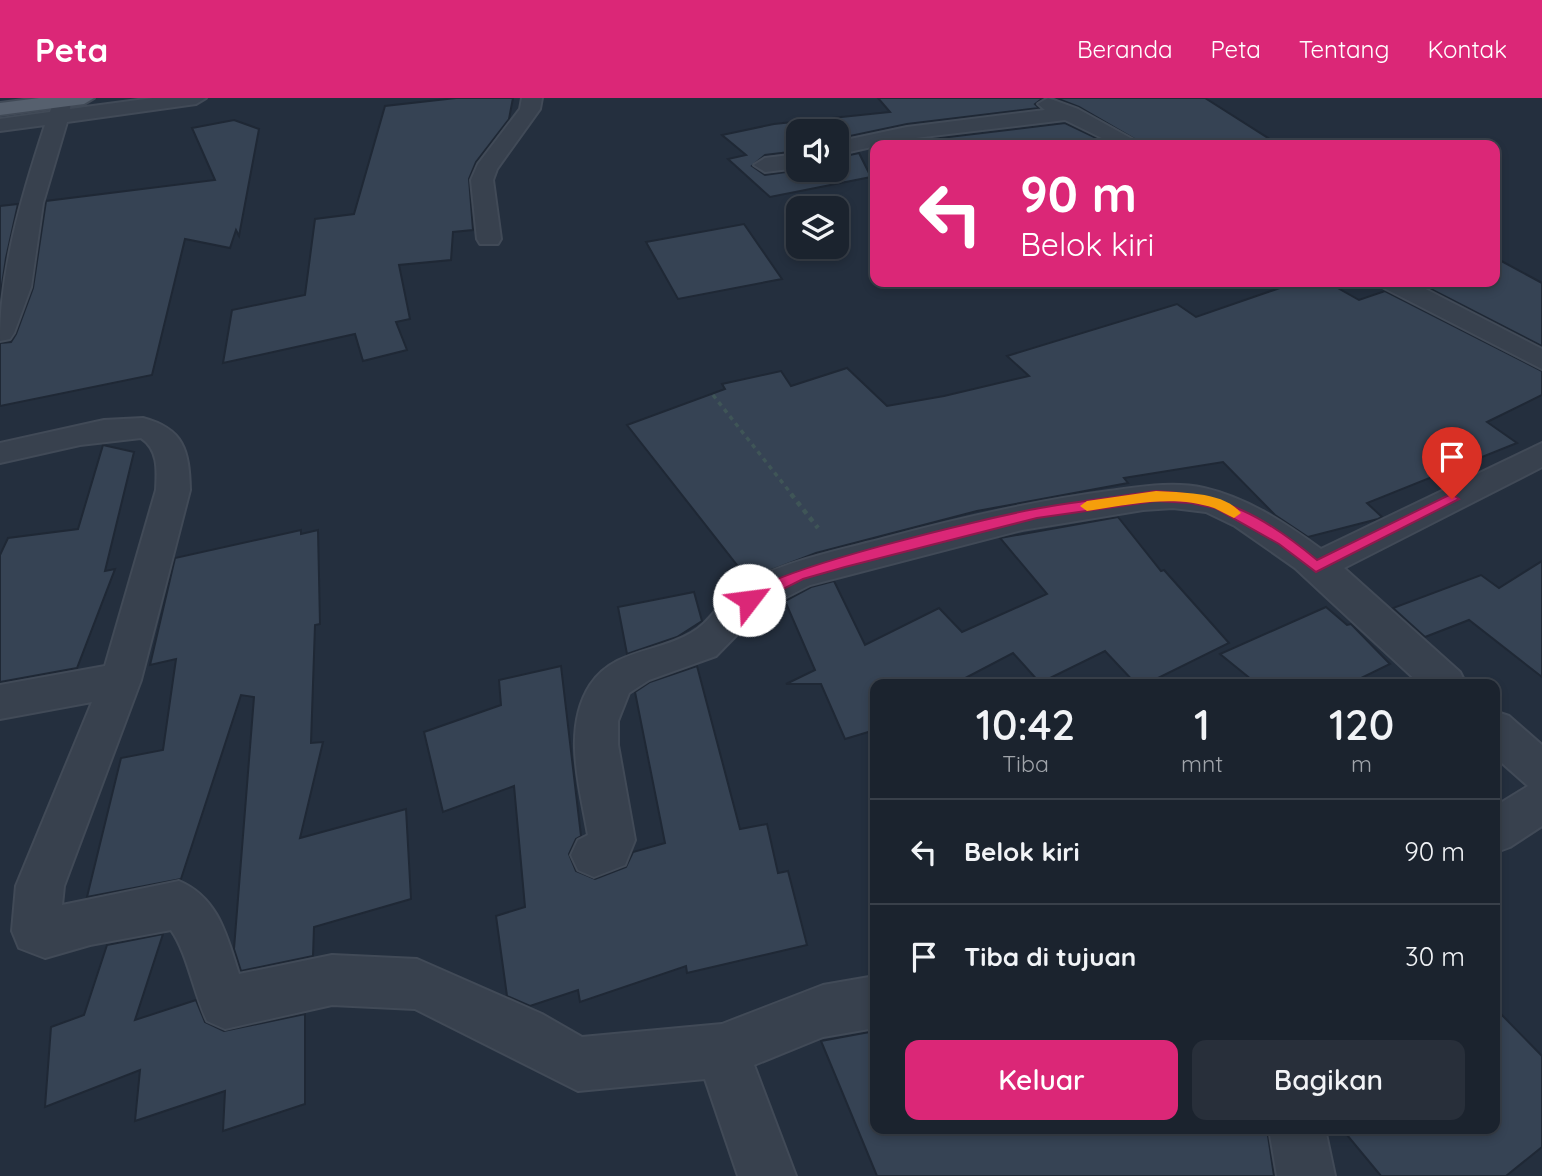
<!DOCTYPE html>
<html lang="id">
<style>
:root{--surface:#1b232e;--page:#282f3a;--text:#f1f3f6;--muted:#a0a4aa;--line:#39404a;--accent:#db2777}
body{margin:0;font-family:Quicksand,sans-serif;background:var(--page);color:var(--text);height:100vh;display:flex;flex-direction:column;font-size:26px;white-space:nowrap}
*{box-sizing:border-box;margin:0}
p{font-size:23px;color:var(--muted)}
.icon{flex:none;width:38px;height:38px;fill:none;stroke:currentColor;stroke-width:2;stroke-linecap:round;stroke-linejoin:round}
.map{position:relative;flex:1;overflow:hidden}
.drawer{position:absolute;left:870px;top:581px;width:630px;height:455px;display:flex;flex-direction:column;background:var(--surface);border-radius:14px;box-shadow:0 4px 10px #0003,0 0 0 2px var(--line)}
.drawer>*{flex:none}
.guide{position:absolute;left:870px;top:42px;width:630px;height:147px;border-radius:14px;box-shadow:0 4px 10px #0003,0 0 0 2px var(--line);background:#db2777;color:#fff;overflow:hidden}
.controls{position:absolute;left:786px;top:21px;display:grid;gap:14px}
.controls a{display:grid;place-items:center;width:63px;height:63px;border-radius:14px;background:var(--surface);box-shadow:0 4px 10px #0003,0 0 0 2px var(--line);font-size:35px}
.pin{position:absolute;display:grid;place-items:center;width:60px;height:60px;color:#fff;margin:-72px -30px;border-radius:50% 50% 50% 0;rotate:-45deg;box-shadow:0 0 7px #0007}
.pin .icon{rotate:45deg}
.me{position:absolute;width:77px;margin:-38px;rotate:60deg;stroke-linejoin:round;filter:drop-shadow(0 0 5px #0008)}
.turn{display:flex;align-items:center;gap:24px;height:147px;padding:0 35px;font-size:32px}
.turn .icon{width:91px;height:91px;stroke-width:2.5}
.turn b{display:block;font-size:49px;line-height:60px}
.eta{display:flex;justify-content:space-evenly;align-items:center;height:119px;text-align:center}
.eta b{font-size:42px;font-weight:600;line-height:49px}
.action{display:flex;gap:14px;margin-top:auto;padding:14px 35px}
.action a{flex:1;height:80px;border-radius:14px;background:var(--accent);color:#fff;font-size:28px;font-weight:600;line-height:80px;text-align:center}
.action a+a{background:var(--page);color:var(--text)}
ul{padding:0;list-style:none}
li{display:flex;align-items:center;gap:21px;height:105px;padding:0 35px;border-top:2px solid var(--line)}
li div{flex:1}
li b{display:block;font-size:26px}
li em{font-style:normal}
header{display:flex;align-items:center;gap:42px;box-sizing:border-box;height:98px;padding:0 35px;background:var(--accent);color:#fff}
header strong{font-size:33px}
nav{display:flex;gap:38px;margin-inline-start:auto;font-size:24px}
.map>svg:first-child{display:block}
.building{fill:#364354;stroke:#1f2835;stroke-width:2}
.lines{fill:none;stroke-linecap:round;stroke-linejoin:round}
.minor-casing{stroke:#414a57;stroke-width:4}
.major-casing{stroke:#414a57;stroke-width:4}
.path-far1{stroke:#3f5557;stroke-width:3.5;stroke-dasharray:4.5 4.5;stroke-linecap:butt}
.path{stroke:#3f5557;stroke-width:4.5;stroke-dasharray:5 5;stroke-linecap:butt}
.minor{fill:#38414e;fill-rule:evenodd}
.major{fill:#56606e;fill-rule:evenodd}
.route{fill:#db2777;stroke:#8e194d;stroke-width:2}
.slow{fill:#f59e0b}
</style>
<header>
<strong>Peta</strong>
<nav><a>Beranda</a><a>Peta</a><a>Tentang</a><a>Kontak</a></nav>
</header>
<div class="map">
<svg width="1542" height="1078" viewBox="0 0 1542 1078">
<rect width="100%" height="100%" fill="#242f3e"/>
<g class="building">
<polygon points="456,0 513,0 509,21 476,64 469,81 473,132 453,134 451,162 399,167 410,221 396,224 407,252 363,263 355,236 223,265 232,212 305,197 315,121 354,116 385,8"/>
<polygon points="878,0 1043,0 1035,6 1039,10 907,26 836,41 836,33 798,33 798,53 765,57 752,68 765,77 800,72 836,72 836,60 859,55 871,79 770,99 728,61 746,57 722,37 774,26 890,14"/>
<polygon points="1056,0 1205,0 1279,47 1145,47 1079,9"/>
<polygon points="234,22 259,31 239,138 236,132 230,150 185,141 152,277 0,308 0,245 11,244 16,236 33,190 46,103 215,82 192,30"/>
<polygon points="1065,25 1111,47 891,47 907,44"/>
<polygon points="18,106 6,160 0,200 0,108"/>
<polygon points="744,126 782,181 678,201 646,144"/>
<polygon points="1494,159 1542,185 1542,248 1417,184 1494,184"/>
<polygon points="1297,184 1327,184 1359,202 1385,193 1542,273 1542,297 1487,324 1517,345 1367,405 1382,419 1378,421 1308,439 1275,417 1223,364 1124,380 1128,385 977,413 816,455 748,481 627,327 725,291 722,286 781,273 791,288 847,270 887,308 944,298 1029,278 1007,258 1177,206 1196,219"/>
<polygon points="103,347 134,354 105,473 115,471 77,570 0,584 0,457 8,440 78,431"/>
<polygon points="1118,419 1161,473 1164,472 1229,545 1146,586 1136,586 1105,553 1040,585 1013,555 954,586 875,586 875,632 845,641 821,586 786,586 815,572 785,503 811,489 834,483 865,547 939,510 962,534 1047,496 1000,440"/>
<polygon points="301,432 301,436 318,432 320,526 315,527 311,645 323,644 300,740 406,711 411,801 314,829 313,858 241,873 234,851 254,599 241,597 181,781 87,799 121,660 163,652 176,561 150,567 175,460"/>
<polygon points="1542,463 1542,579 1469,522 1425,539 1393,510 1481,477 1499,490"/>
<polygon points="694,494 702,523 677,539 627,556 618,509"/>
<polygon points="1326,509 1347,527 1351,526 1390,566 1349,586 1257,586 1220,556"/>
<polygon points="561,568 581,738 576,741 569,756 576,773 595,781 626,769 633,754 665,745 635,594 650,584 697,568 740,731 767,726 778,775 788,773 807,847 687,875 686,868 580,904 578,892 530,908 507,898 496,818 525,809 514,688 443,714 424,634 501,607 499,582"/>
<polygon points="163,836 135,922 196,902 205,924 224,933 305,916 305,1006 223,1033 225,993 135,1023 140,972 45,1009 51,929 84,917 107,847"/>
<polygon points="1494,909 1542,958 1542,1049 1506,1078 1381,1078 1342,1031 1494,1031"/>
<polygon points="875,933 875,1031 1267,1031 1274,1078 877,1078 821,943"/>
</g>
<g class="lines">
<g class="minor-casing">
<g id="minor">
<path d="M55,0H71L70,11L153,0H206L196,6L67,24L43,105L31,189L14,235L10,241L0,243C0,170 22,97 45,27L0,33V21L50,14Z"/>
<polygon points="522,0 542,0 540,11 497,71 493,82 501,141 498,146 480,146 477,141 471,82 478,66 520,11"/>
<polygon points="1048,0 1078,11 1143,47 1116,47 1065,22 907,41 836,57 836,44 907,29 1045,12 1038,6"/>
<polygon points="798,56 798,70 765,74 754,67 765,60"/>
<polygon points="1380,184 1412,184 1542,251 1542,271 1384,190"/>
<path d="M143,320C184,331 189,352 190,392L141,582L64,788L62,807L179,783C219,800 227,839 239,876L332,857L417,861L542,916L582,939L722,926L823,887L875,878V930L823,939L754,967L796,1078H738L705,981L578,993L415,911L332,907L225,931L207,923C194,896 187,854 171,832L90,847L45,860L19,850L12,833L16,788L92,604L0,621V587L105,568L156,392C157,373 159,352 141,340L80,347L0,365V345L104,322Z"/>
<path d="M1542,345V369L1344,470L1460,574L1466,586H1420L1295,470L1235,428L1206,414L1173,410L1143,412L1022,432L810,487L761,512L716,558L649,582L629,595L618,623V647L635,742L625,767L594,779L578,772L571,757L578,742L588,737C580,690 562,631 590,587C614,551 657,555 691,535C713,523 721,498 750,483C792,461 841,452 886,440C960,420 1034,403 1109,393C1140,389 1173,383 1204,390C1248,400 1285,425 1321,451Z"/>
<polygon points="1494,613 1509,618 1542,647 1542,728 1510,749 1494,755 1494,709 1528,688 1494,658"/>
<polygon points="1269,1031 1325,1031 1335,1078 1277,1078"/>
</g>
</g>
<g class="major-casing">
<polygon id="major" points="39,0 94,0 84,6 0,17 0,5"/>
</g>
<polyline class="path-far1" points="713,297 793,398"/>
<polyline class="path" points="791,396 818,430"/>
<use href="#minor" class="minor"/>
<use href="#major" class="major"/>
</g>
<path class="route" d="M1156,393C1225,397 1264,418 1317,462L1447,398L1452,396L1459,401L1316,474L1279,446L1215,410L1191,405L1156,403L1037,420L845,469L803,481L749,508L742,502C759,473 995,418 1040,410C1078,403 1117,399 1156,393Z"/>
<path class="slow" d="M1156,393C1181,395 1223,393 1241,415L1234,420C1227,417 1221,413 1214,410C1173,396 1128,407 1087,413L1080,408L1087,403Z"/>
</svg>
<div class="controls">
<a><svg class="icon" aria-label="sound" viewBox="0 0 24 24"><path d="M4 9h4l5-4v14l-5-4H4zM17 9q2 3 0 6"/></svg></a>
<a><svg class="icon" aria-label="layers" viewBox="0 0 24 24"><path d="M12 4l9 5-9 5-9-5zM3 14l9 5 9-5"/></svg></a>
</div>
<div class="pin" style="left:1452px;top:401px;background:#d93025"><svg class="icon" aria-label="arrive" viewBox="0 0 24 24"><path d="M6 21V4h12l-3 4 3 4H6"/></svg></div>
<svg class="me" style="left:749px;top:502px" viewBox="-20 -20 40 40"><circle r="19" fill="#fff"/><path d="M0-13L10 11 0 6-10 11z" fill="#db2777"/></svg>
<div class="guide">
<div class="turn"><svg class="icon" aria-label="left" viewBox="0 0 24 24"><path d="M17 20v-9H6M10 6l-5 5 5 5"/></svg><div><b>90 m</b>Belok kiri</div></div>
</div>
<section class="drawer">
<div class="eta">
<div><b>10:42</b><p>Tiba</p></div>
<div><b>1</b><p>mnt</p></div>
<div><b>120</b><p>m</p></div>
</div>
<ul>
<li><svg class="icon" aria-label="left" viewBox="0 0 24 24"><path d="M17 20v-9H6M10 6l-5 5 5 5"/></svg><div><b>Belok kiri</b></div><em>90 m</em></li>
<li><svg class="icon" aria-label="arrive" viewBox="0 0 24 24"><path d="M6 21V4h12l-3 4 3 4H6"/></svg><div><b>Tiba di tujuan</b></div><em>30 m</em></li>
</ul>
<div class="action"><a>Keluar</a><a>Bagikan</a></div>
</section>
</div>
